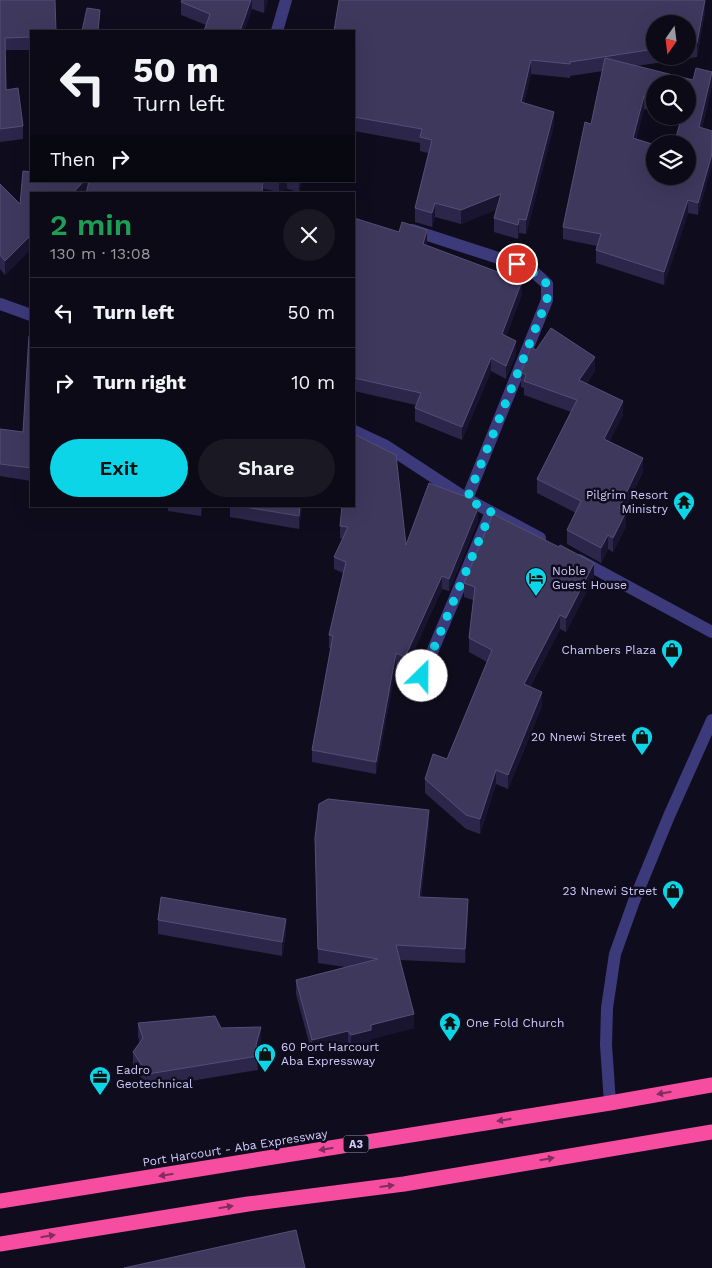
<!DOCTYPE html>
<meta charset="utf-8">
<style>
:root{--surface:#0b0a16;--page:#191823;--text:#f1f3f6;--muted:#9a9aa1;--line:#2b2b35;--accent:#0cd5e8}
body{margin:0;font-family:"Work Sans",sans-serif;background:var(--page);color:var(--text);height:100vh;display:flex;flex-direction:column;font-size:19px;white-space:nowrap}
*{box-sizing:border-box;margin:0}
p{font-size:16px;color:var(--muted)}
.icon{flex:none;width:28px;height:28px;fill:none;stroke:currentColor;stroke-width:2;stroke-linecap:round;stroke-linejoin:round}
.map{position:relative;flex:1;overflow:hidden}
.side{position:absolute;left:30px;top:192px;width:325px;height:315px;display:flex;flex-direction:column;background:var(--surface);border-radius:0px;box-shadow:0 5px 20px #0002,0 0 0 1px var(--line)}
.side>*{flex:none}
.guide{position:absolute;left:30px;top:30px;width:325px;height:152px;border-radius:0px;box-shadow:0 5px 20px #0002,0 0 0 1px var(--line);background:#0b0a16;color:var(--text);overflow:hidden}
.needle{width:32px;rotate:194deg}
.fabs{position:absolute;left:646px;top:15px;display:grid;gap:10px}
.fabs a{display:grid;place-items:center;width:50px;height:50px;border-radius:50%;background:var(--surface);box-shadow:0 5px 20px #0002,0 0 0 1px var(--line);font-size:25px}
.pin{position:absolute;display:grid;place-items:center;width:42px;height:42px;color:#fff;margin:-21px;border:2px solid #fff;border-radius:50%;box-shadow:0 1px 5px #0007}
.me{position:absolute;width:55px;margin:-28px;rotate:23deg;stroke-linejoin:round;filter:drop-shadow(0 0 4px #0008)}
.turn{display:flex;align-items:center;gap:18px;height:105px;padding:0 20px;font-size:22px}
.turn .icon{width:65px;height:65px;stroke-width:2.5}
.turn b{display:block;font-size:35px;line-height:42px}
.then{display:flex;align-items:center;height:48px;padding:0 20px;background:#0003;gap:10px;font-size:19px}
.round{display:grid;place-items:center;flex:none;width:52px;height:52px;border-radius:26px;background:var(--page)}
.summary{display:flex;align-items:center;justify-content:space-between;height:85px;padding:0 20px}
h1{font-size:30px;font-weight:600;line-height:38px;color:#1e9e55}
.action{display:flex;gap:10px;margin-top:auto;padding:10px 20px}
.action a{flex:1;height:58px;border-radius:30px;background:var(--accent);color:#111;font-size:20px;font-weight:600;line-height:58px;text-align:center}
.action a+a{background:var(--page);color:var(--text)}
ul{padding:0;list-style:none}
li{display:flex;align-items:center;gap:15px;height:70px;padding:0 20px;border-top:1px solid var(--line)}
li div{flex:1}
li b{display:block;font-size:19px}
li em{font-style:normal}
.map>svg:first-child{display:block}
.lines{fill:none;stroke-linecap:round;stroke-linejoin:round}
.minor{stroke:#3c3a7a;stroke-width:12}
.highway{stroke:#f64da0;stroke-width:15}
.wall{fill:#2c264a;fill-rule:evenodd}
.shaded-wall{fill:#191530}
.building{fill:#3e385d;stroke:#554f76;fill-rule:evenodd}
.oneway{fill:#822d5e}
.route{stroke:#0cd5e8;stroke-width:9;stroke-dasharray:0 16.2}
.labels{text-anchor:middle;stroke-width:5;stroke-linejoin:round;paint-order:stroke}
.shield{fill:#0f0d1d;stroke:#9692b9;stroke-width:1}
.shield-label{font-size:11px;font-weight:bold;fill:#d0cbfc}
.poi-label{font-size:12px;fill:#d0cbfc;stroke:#0f0d1d;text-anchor:end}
.street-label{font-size:12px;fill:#d0cbfc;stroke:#0f0d1d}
</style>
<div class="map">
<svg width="712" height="1268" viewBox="0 0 712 1268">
<rect width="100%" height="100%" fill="#0f0d1d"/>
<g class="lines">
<g class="minor">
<polyline points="277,31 286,0"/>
<polyline points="412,230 517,264 536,274 547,284 547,300 467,499"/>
<polyline points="0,304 31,315"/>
<polyline points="354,431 386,446 467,499 540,538"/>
<polyline points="579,560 712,632"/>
<polyline points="422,676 491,512"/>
<polyline points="610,1103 606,1045 607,1008 615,954 634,901 669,816 712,720"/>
</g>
<g class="highway">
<polyline points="0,1201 610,1103 712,1085"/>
<polyline points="0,1244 248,1204 404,1184 712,1132"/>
</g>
</g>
<g class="wall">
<polygon points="0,0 31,31 31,50 5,50 6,90 23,126 23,139 0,142"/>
<polygon points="182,0 268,0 264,13 252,9 244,31 204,31 206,25 181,15 181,2"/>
<path d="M705,12L697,57L636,66L712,85L702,128L698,215L688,213L664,285L596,263V250L597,246L563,239V227L591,124L603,71L570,76V78L531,74L524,103L554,125L526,234L519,233L518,239L494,232V218L497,209L461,224L435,217L432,227L415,222V208L428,153L420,151V143L354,131V31ZM655,24H688V56H655ZM655,84H688V116H675L682,118L688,176L636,139L644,109L655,111Z"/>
<polygon points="31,181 302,181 299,192 287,189 279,192 264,189 86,193 5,275 0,269 0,184 20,204"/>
<polygon points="354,218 427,243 426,246 522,294 506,336 516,354 506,379 491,371 462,440 415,421 415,408 416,405 354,391"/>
<polygon points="31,336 31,481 0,476 0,429 23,432"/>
<polygon points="536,350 595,371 587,383 623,415 609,441 643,472 624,510 626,526 613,552 608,549 601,563 567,544 567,530 576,513 537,493 537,479 571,412 524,395 524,388 521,387 521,372"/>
<polygon points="168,506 202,506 201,516 168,511"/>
<polygon points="230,506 302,506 299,529 230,517"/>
<polygon points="342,506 406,545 477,508 478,521 449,591 442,589 405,670 396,666 376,774 312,762 312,750 331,648 329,648 329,635 343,573 334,569 334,557 343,539 340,538 340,526"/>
<polygon points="594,577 566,632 560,629 530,687 542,706 508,789 496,784 480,834 466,829 425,793 425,779 447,759 487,662 469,652 469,638 473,600 464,597 464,583"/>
<polygon points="429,825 421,897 468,914 465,963 400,960 414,1028 371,1039 371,1044 351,1049 348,1045 312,1054 296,994 296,980 345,967 318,963 315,838"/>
<polygon points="158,920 286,933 282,956 158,934"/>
<polygon points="138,1023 261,1041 257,1054 258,1070 148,1088 133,1066 133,1052 140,1043 138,1037"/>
</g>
<g class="shaded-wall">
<polygon points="251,0 252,0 252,9 244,31 240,31"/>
<polygon points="264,0 268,0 264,13"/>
<polygon points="705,0 705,12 697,57 697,43"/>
<polygon points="531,60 531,74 521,116 521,102"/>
<polygon points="712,73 712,85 699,139 699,127"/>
<polygon points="644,96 644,109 633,151 633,138"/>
<polygon points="554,112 554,125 526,234 526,220"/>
<polygon points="712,154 712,167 698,215 698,203"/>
<polygon points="84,181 91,181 91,188 86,194 72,194"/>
<polygon points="263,181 264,181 263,194 262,194"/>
<polygon points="279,181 287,181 287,189 279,192"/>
<polygon points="299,181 302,181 299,192"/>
<polygon points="501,194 501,208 461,224 461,210"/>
<polygon points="688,200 688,213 664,285 664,272"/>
<polygon points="435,203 435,217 432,227 432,213"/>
<polygon points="519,219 519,233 518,239 518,225"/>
<polygon points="427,230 427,243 423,257 423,244"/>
<polygon points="31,235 31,249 5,275 5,261"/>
<polygon points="522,281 522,294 502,347 502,334"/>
<polygon points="516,341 516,354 506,379 506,366"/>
<polygon points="595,357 595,371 579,394 579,380"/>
<polygon points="491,358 491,371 462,440 462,427"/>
<polygon points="623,401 623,415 604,453 604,439"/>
<polygon points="643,458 643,472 619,522 619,508"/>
<polygon points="477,501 477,512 478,508 478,521 449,591 449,579"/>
<polygon points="300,506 302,506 299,529 299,516"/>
<polygon points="626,512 626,526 613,552 613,538"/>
<polygon points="608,535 608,549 601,563 601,548"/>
<polygon points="594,563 594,577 566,632 566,618"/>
<polygon points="442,576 442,589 405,670 405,657"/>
<polygon points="560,615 560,629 524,698 524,684"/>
<polygon points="396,653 396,666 376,774 376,762"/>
<polygon points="542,692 542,706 508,789 508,775"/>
<polygon points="496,770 496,784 480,834 480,819"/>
<polygon points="429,810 429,825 419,911 419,897"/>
<polygon points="468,899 468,914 465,963 465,949"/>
<polygon points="286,919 286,933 282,956 282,942"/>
<polygon points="414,1014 414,1028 371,1039 371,1044 351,1049 351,1035 371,1025"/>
<polygon points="261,1027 261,1041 257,1056 256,1045"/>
<polygon points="348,1031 348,1045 312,1054 312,1040"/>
</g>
<g class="building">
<polygon points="0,0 55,0 56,31 31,31 31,37 5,38 6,90 18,88 23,126 0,129"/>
<polygon points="182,0 251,0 240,31 204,31 210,14 181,2"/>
<polygon points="339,0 705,0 697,43 688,44 688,24 655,24 655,49 570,62 570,64 531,60 521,102 554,112 526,220 519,219 518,225 494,218 501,194 461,210 435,203 432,213 415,208 432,140 420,137 422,129 354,117 354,31 334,31"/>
<polygon points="87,8 100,10 98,31 82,31"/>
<path d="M605,58L693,80L696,68L712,72L699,127L712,131V154L698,203L688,200L664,272L596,250L601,234L563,227L585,122L591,124ZM655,84H688V116H682L674,144H688V176H655V145L633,138L644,96L655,99Z"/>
<polygon points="23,171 31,172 31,181 84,181 72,194 31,194 31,235 5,261 0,255 0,184 20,204"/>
<polygon points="89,181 263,181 262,194 86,194"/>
<polygon points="354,218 399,232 402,222 427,230 423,244 522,281 502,334 516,341 506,366 491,358 462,427 415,408 421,393 354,378"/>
<polygon points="551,328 595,357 579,380 623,401 604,439 643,458 619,508 626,512 613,538 608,535 601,548 567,530 581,501 537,479 577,400 524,381 526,375 521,372 531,347 536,350"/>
<polygon points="29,336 31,336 31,468 0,464 0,429 23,432"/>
<polygon points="354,434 396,455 406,545 429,483 477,501 475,507 478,508 449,579 442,576 405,657 396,653 376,762 312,750 333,636 329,635 346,562 334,557 348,527 340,526 342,506 354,506"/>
<polygon points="239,506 300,506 299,516"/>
<polygon points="493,514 559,547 560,545 594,563 566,618 560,615 524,684 542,692 508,775 496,770 480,819 466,815 425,779 433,754 447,759 492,650 469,638 475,587 464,583"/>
<polygon points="328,799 429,810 419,897 468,899 465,949 396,945 414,1014 371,1025 371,1030 351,1035 348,1031 312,1040 296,980 378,959 318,949 315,838 319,804"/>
<polygon points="161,897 286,919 282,942 158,920"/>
<polygon points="215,1016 221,1028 261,1027 256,1045 258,1056 148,1074 133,1052 143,1038 138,1023"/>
<polygon points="296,1230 305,1268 124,1268"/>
</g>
<defs><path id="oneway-solid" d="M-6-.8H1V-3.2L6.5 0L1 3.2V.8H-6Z" transform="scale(1.25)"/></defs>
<g class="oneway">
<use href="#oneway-solid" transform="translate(664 1093) rotate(170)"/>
<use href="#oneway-solid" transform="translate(504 1120) rotate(171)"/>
<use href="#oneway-solid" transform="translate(326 1149) rotate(171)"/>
<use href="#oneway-solid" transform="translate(547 1159) rotate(-10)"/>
<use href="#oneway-solid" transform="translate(166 1175) rotate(171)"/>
<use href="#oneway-solid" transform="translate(387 1186) rotate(-7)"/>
<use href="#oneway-solid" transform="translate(226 1207) rotate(-9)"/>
<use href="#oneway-solid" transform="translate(48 1236) rotate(-9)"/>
</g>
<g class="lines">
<polyline class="route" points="422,676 491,512 467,499 547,300 547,284 536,274 517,264"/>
</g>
<defs>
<g id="temple-pin" transform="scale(1.125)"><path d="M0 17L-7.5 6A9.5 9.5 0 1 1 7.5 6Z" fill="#0cd5e8" stroke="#0f0d1d"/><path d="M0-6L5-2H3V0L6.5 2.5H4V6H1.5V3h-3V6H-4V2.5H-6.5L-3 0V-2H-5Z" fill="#111"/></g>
<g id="hotel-pin" transform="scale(1.125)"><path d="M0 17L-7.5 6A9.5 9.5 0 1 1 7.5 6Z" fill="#0cd5e8" stroke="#0f0d1d"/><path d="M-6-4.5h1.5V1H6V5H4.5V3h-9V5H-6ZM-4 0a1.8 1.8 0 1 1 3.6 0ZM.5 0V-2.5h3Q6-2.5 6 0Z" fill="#111"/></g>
<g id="shop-pin" transform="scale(1.125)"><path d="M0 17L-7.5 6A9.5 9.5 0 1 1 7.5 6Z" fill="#0cd5e8" stroke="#0f0d1d"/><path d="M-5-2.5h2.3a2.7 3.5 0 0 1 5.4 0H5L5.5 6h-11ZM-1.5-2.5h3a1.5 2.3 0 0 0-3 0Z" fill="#111"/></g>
<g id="office-pin" transform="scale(1.125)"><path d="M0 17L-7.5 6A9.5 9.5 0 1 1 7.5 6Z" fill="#0cd5e8" stroke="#0f0d1d"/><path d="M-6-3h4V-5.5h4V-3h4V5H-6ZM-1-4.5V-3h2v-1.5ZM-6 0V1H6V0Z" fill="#111"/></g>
</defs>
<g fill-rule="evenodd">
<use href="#temple-pin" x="684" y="502"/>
<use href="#hotel-pin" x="536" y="578"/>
<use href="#shop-pin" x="672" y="650"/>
<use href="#shop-pin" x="642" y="737"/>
<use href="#shop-pin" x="673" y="891"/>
<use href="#temple-pin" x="450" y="1023"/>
<use href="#shop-pin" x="265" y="1054"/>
<use href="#office-pin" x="100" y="1077"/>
</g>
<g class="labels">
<rect class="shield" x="343.5" y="1135.5" width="25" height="17" rx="4"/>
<g class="shield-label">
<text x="356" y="1148">A3</text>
</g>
<g class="poi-label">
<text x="668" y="499">Pilgrim Resort<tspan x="668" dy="14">Ministry</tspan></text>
<text x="552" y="575" text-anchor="start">Noble<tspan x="552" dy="14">Guest House</tspan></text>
<text x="656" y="654">Chambers Plaza</text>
<text x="626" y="741">20 Nnewi Street</text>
<text x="657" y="895">23 Nnewi Street</text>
<text x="466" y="1027" text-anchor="start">One Fold Church</text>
<text x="281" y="1051" text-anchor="start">60 Port Harcourt<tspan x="281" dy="14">Aba Expressway</tspan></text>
<text x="116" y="1074" text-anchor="start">Eadro<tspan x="116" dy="14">Geotechnical</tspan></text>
</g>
<g class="street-label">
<text transform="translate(235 1148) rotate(-9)" y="4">Port Harcourt - Aba Expressway</text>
</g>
</g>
</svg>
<div class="fabs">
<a><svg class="needle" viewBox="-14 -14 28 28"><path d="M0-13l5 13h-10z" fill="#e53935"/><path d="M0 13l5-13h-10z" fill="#9a9aa1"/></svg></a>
<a><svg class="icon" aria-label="search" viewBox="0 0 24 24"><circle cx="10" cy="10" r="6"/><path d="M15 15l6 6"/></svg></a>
<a><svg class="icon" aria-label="layers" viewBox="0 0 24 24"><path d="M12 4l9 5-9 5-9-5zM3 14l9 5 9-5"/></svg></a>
</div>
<div class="pin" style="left:517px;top:264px;background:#d93025"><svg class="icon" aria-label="arrive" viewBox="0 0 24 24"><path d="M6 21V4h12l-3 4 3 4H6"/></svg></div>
<svg class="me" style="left:422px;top:676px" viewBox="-20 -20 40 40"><circle r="19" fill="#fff"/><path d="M0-13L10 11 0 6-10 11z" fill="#0cd5e8"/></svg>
<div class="guide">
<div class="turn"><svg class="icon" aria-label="left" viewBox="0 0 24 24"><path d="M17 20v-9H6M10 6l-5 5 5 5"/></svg><div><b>50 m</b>Turn left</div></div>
<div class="then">Then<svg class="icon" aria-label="right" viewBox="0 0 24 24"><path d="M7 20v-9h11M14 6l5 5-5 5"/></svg></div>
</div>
<section class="side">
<div class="summary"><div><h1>2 min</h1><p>130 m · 13:08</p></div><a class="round"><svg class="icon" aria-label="close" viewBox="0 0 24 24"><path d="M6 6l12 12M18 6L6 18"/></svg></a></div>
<ul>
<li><svg class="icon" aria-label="left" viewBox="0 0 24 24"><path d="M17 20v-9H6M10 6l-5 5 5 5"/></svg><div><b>Turn left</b></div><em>50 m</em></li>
<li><svg class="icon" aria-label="right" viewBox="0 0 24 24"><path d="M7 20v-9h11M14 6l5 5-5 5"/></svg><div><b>Turn right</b></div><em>10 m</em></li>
</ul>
<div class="action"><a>Exit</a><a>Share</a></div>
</section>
</div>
